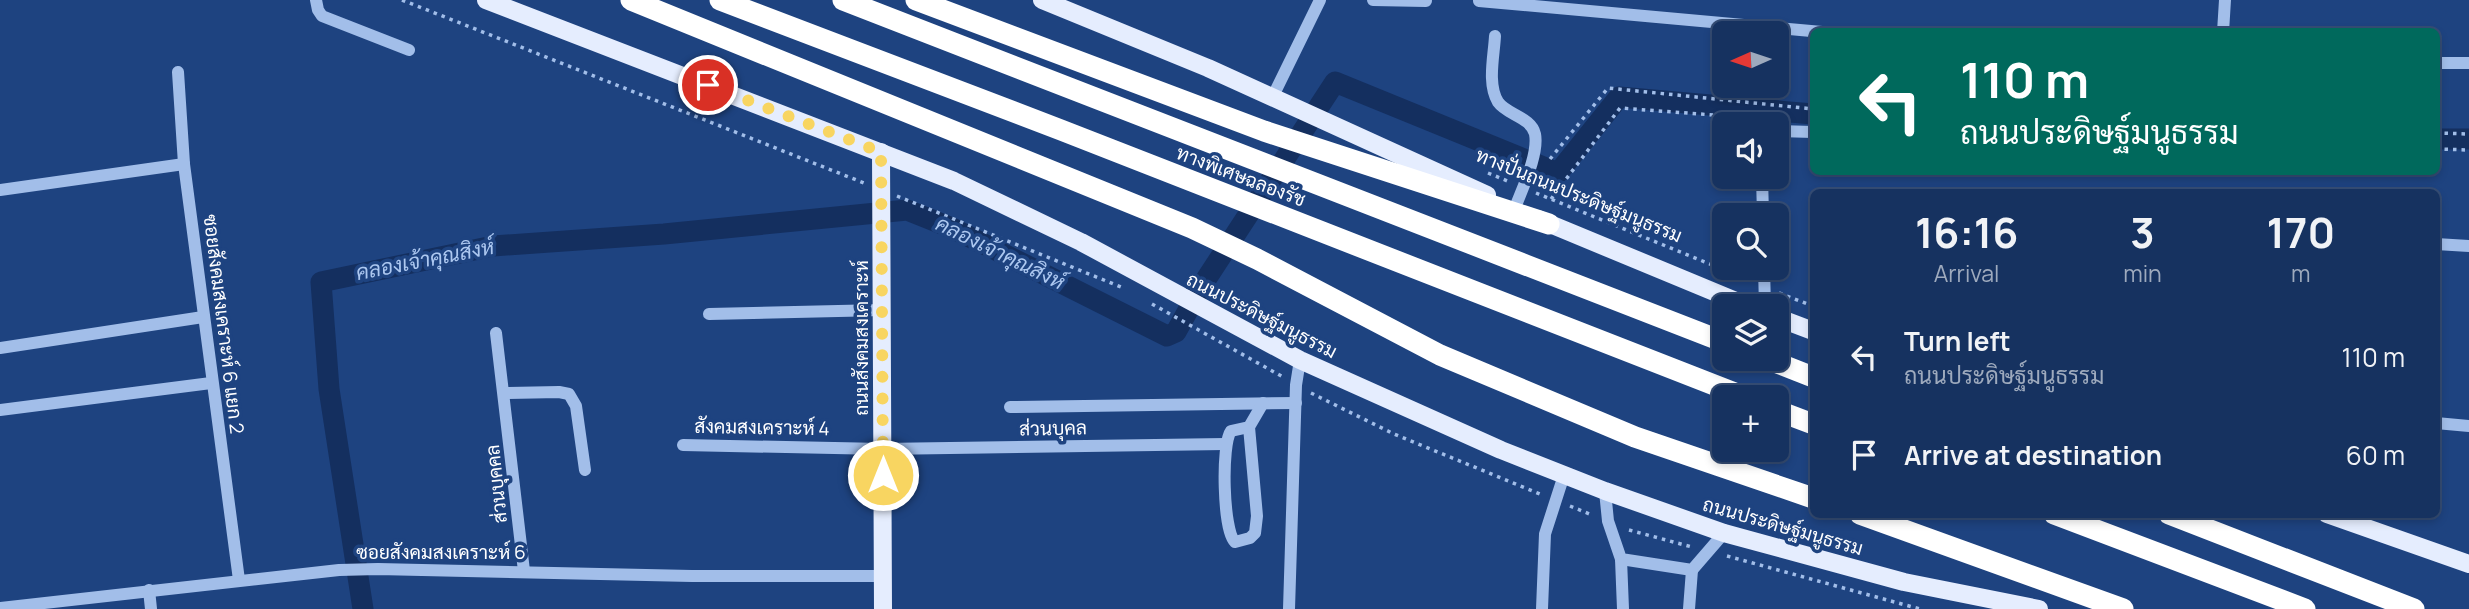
<!DOCTYPE html>
<meta charset="utf-8">
<style>
:root{--surface:#163260;--page:#1f3a66;--text:#f1f3f6;--muted:#9eaabd;--line:#354d75}
body{margin:0;font-family:Manrope,Sarabun,sans-serif;background:var(--page);color:var(--text);height:100vh;display:flex;flex-direction:column;font-size:26px;white-space:nowrap}
*{box-sizing:border-box;margin:0}
p{font-size:23px;color:var(--muted)}
.icon{flex:none;width:38px;height:38px;fill:none;stroke:currentColor;stroke-width:2;stroke-linecap:round;stroke-linejoin:round}
.map{position:relative;flex:1;overflow:hidden}
.panel{position:absolute;left:1810px;top:189px;width:630px;height:329px;display:flex;flex-direction:column;background:var(--surface);border-radius:10px;box-shadow:0 4px 10px #0003,0 0 0 2px var(--line)}
.panel>*{flex:none}
.guide{position:absolute;left:1810px;top:28px;width:630px;height:147px;border-radius:10px;box-shadow:0 4px 10px #0003,0 0 0 2px var(--line);background:#00695c;color:#fff;overflow:hidden}
.needle{width:46px;rotate:267deg}
.controls{position:absolute;left:1712px;top:21px;display:grid;gap:14px}
.controls a{display:grid;place-items:center;width:77px;height:77px;border-radius:10px;background:var(--surface);box-shadow:0 4px 10px #0003,0 0 0 2px var(--line);font-size:35px}
.pin{position:absolute;display:grid;place-items:center;width:60px;height:60px;color:#fff;margin:-30px;border:4px solid #fff;border-radius:50%;box-shadow:0 2px 7px #0007}
.me{position:absolute;width:77px;margin:-38px;rotate:0deg;stroke-linejoin:round;filter:drop-shadow(0 0 5px #0008)}
.turn{display:flex;align-items:center;gap:24px;height:147px;padding:0 35px;font-size:32px}
.turn .icon{width:91px;height:91px;stroke-width:2.5}
.turn b{display:block;font-size:49px;line-height:60px}
.eta{display:flex;justify-content:space-evenly;align-items:center;height:119px;text-align:center}
.eta b{font-size:42px;font-weight:700;line-height:49px}
ul{padding:0;list-style:none}
li{display:flex;align-items:center;gap:21px;height:98px;padding:0 35px}
li div{flex:1}
li b{display:block;font-size:26px}
li em{font-style:normal}
.map>svg:first-child{display:block}
.lines{fill:none;stroke-linecap:round;stroke-linejoin:round}
.canal{stroke:#142f5f;stroke-width:21}
.path{stroke:#a2bee9;stroke-width:3.5;stroke-dasharray:3.5 5;stroke-linecap:butt}
.minor{stroke:#a2bee9;stroke-width:12}
.major{stroke:#e5edfe;stroke-width:18}
.highway{stroke:#fff;stroke-width:21}
.route{stroke:#f8d561;stroke-width:12;stroke-dasharray:0 21.6}
.labels{text-anchor:middle;stroke-width:7;stroke-linejoin:round;paint-order:stroke}
.street-label{font-size:19px;fill:#fff;stroke:#1e4380}
.water-label{font-size:21px;font-style:italic;fill:#adc8f0;stroke:#1e4380}
</style>
<div class="map">
<svg width="2469" height="609" viewBox="0 0 2469 609">
<rect width="100%" height="100%" fill="#1e4380"/>
<g class="lines">
<g class="canal">
<polyline points="2436,139 2469,139"/>
<polyline points="363,609 329,389 321,282 493,246 664,234 907,210 952,228 1167,336 1176,332 1201,287 1335,82 1558,173 1619,97 1813,114"/>
</g>
<g class="path">
<polyline points="402,0 864,183"/>
<polyline points="2436,133 2469,134"/>
<polyline points="2436,149 2469,150"/>
<polyline points="1550,159 1608,88 1813,109"/>
<polyline points="1488,173 1510,182"/>
<polyline points="1536,193 1749,280"/>
<polyline points="897,196 1121,287"/>
<polyline points="1551,199 1620,108 1766,119"/>
<polyline points="1779,293 1813,306"/>
<polyline points="1152,304 1283,377"/>
<polyline points="1311,393 1394,434 1540,494"/>
<polyline points="1570,506 1592,515"/>
<polyline points="1629,530 1692,547"/>
<polyline points="1727,556 1920,609"/>
</g>
<g class="minor">
<polyline points="316,0 318,10 322,16 409,50"/>
<polyline points="1373,0 1426,1"/>
<polyline points="1479,1 1822,32"/>
<polyline points="2223,32 2225,0"/>
<path d="M1495,36C1494,56 1487,84 1498,102C1507,115 1531,117 1535,134C1539,154 1522,189 1515,208"/>
<polyline points="2436,63 2469,63"/>
<polyline points="178,72 184,164 239,580"/>
<polyline points="1273,96 1320,0"/>
<polyline points="1776,131 1813,132"/>
<polyline points="1762,177 1763,215"/>
<polyline points="0,190 184,164"/>
<polyline points="2436,244 2469,246"/>
<polyline points="1764,268 1765,306"/>
<polyline points="709,314 882,310"/>
<polyline points="496,333 524,571"/>
<polyline points="0,348 203,317"/>
<polyline points="505,393 559,392 569,394 576,406 585,470"/>
<polyline points="1010,407 1296,403"/>
<polyline points="0,410 211,383"/>
<polyline points="2436,423 2469,426"/>
<path d="M1249,427L1231,431C1221,444 1223,531 1235,542L1250,538L1255,533L1257,516L1249,427L1263,403"/>
<polyline points="683,445 882,449 1225,444"/>
<polyline points="1605,491 1608,521 1621,559 1692,570 1724,533"/>
<polyline points="1621,559 1623,609"/>
<polyline points="149,590 151,609"/>
<polyline points="0,608 339,570 378,569 692,576 883,576"/>
<polyline points="1289,609 1296,385 1300,360"/>
<polyline points="1542,609 1545,534 1564,475"/>
<polyline points="1689,609 1692,570"/>
</g>
<g class="major">
<polyline points="486,0 954,181 1081,242 1300,360 1501,450 1605,491 1724,533 1904,582 2039,609"/>
<polyline points="1042,0 1208,68 1487,195"/>
<polyline points="881,152 883,609"/>
<polyline points="1538,219 1748,306"/>
<polyline points="1776,317 1813,331"/>
<polyline points="2327,514 2469,564"/>
</g>
<g class="highway">
<polyline points="631,0 1192,228 1257,259 1440,355 1635,437 1813,498"/>
<polyline points="720,0 1061,130 1745,397"/>
<polyline points="843,0 1724,342"/>
<polyline points="916,0 1264,131 1549,224"/>
<polyline points="1767,359 1813,377"/>
<polyline points="1776,410 1813,424"/>
<polyline points="1860,514 2123,609"/>
<polyline points="2054,514 2305,609"/>
<polyline points="2169,514 2414,609"/>
</g>
</g>
<g class="lines">
<polyline class="route" points="708,85 881,152 883,475"/>
</g>
<g class="labels">
<g class="street-label">
<text transform="translate(1241 176) rotate(21)" y="7">ทางพิเศษฉลองรัช</text>
<text transform="translate(1579 195) rotate(22)" y="7">ทางปั่นถนนประดิษฐ์มนูธรรม</text>
<text transform="translate(1262 315) rotate(27)" y="7">ถนนประดิษฐ์มนูธรรม</text>
<text transform="translate(224 324) rotate(83)" y="7">ซอยสังคมสงเคราะห์ 6 แยก 2</text>
<text transform="translate(861 338) rotate(-90)" y="7">ถนนสังคมสงเคราะห์</text>
<text transform="translate(762 427) rotate(1)" y="7">สังคมสงเคราะห์ 4</text>
<text transform="translate(1053 428) rotate(-1)" y="7">ส่วนบุคล</text>
<text transform="translate(496 484) rotate(-96)" y="7">ส่วนบุคคล</text>
<text transform="translate(1783 526) rotate(16)" y="7">ถนนประดิษฐ์มนูธรรม</text>
<text x="441" y="559">ซอยสังคมสงเคราะห์ 6</text>
</g>
<g class="water-label">
<text transform="translate(1000 253) rotate(26)" y="7">คลองเจ้าคุณสิงห์</text>
<text transform="translate(425 260) rotate(-11)" y="7">คลองเจ้าคุณสิงห์</text>
</g>
</g>
</svg>
<div class="controls">
<a><svg class="needle" viewBox="-14 -14 28 28"><path d="M0-13l5 13h-10z" fill="#e53935"/><path d="M0 13l5-13h-10z" fill="#9eaabd"/></svg></a>
<a><svg class="icon" aria-label="sound" viewBox="0 0 24 24"><path d="M4 9h4l5-4v14l-5-4H4zM17 9q2 3 0 6"/></svg></a>
<a><svg class="icon" aria-label="search" viewBox="0 0 24 24"><circle cx="10" cy="10" r="6"/><path d="M15 15l6 6"/></svg></a>
<a><svg class="icon" aria-label="layers" viewBox="0 0 24 24"><path d="M12 4l9 5-9 5-9-5zM3 14l9 5 9-5"/></svg></a>
<a>+</a>
</div>
<div class="pin" style="left:708px;top:85px;background:#d93025"><svg class="icon" aria-label="arrive" viewBox="0 0 24 24"><path d="M6 21V4h12l-3 4 3 4H6"/></svg></div>
<svg class="me" style="left:883px;top:475px" viewBox="-20 -20 40 40"><circle r="17" fill="#f8d561" stroke="#fff" stroke-width="3"/><path d="M0-11L8 9 0 5-8 9z" fill="#fff"/></svg>
<div class="guide">
<div class="turn"><svg class="icon" aria-label="left" viewBox="0 0 24 24"><path d="M17 20v-9H6M10 6l-5 5 5 5"/></svg><div><b>110 m</b>ถนนประดิษฐ์มนูธรรม</div></div>
</div>
<section class="panel">
<div class="eta">
<div><b>16:16</b><p>Arrival</p></div>
<div><b>3</b><p>min</p></div>
<div><b>170</b><p>m</p></div>
</div>
<ul>
<li><svg class="icon" aria-label="left" viewBox="0 0 24 24"><path d="M17 20v-9H6M10 6l-5 5 5 5"/></svg><div><b>Turn left</b><p>ถนนประดิษฐ์มนูธรรม</p></div><em>110 m</em></li>
<li><svg class="icon" aria-label="arrive" viewBox="0 0 24 24"><path d="M6 21V4h12l-3 4 3 4H6"/></svg><div><b>Arrive at destination</b></div><em>60 m</em></li>
</ul>
</section>
</div>
